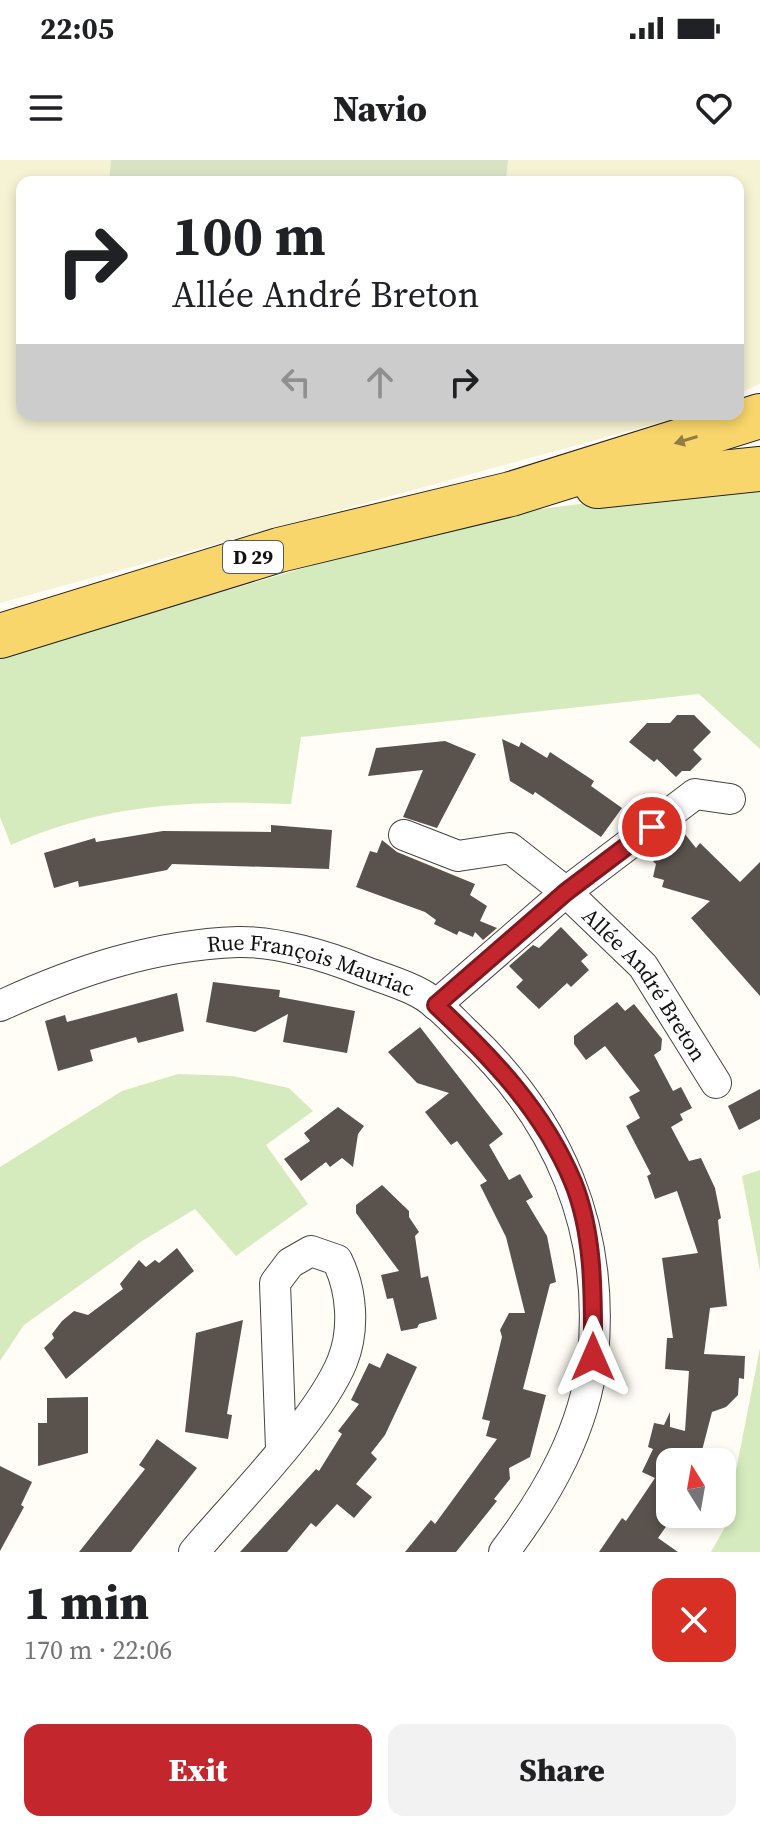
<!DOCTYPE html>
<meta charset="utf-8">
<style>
:root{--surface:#fff;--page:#f2f2f2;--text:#202124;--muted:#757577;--accent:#c4262e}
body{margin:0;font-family:"Source Serif 4",serif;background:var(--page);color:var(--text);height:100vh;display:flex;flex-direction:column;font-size:30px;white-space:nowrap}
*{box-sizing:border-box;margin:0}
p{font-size:26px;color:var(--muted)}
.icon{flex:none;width:44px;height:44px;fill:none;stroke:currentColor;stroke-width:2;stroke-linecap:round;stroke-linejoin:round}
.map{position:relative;height:1392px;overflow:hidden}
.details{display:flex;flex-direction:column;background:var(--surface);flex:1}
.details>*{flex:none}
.banner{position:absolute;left:16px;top:16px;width:728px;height:244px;border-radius:16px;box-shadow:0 4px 12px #0003;background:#fff;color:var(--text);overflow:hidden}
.needle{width:52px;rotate:349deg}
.fabs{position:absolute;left:656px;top:1288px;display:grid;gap:16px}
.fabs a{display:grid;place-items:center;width:80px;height:80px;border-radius:16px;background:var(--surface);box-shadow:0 4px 12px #0003;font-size:40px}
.pin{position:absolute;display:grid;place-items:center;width:68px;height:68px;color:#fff;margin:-34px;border:4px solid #fff;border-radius:50%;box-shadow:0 2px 8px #0007}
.me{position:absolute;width:88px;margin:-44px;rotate:0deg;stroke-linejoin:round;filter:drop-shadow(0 0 6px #0008)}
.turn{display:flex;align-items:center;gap:28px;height:168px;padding:0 24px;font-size:36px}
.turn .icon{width:104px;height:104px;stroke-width:2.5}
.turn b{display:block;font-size:56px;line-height:68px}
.lanes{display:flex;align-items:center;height:76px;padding:0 24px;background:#0003;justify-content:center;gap:40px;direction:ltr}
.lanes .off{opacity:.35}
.round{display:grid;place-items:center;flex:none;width:84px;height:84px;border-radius:16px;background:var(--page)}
.overview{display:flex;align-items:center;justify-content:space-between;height:136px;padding:0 24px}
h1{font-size:48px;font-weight:800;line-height:60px}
.button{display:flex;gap:16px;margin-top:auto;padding:16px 24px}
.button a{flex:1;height:92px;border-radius:16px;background:var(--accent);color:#fff;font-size:32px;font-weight:800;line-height:92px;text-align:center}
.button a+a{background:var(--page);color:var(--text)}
.status{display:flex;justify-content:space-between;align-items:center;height:56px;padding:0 40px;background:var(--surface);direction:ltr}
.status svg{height:22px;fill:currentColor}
header{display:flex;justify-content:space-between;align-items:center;height:104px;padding:0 24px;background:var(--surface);font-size:36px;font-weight:800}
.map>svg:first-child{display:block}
.farmland{fill:#f6f3d4}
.green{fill:#d5ebbd}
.cemetery{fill:#d9e3c4}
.building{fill:#5a524d}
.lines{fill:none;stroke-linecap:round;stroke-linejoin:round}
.street-casing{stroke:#444;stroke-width:32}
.primary-casing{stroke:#222;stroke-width:46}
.street{stroke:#fff;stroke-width:30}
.primary{stroke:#f9d66b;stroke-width:44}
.oneway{fill:#917d42}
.route-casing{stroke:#7f191e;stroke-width:20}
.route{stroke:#c4262e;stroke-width:14}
.labels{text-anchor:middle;stroke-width:8;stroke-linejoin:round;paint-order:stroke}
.shield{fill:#fff;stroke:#585858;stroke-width:2}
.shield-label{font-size:20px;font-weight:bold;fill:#111}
.street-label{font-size:22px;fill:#111;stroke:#fff}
</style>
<div class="status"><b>22:05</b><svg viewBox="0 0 49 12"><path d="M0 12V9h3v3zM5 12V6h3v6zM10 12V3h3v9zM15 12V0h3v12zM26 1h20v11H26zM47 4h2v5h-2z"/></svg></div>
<header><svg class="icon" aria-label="menu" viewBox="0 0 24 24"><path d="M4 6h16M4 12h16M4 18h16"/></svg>Navio<svg class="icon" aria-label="heart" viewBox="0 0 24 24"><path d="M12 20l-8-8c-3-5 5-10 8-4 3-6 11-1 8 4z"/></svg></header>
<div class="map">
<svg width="760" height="1392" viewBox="0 0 760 1392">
<rect width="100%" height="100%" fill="#fffdf5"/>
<g class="farmland">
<polygon points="0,0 111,0 109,22 22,22 22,254 691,254 0,443"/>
<polygon points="508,0 760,0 760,224 738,234 738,22 506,22"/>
</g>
<g class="green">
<path d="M760,321V589L699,534L301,577L291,644C193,640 102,644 11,685L0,657V497L372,388L509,353Z"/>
<polygon points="178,914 233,916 289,928 313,951 266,985 308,1044 236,1096 195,1049 142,1081 24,1165 0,1201 0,1007 122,931"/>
<polygon points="760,1010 760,1111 742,1016"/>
<polygon points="760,1140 760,1392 711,1392 725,1367 760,1188"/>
</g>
<polygon class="cemetery" points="111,0 508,0 506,22 109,22"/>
<g class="building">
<polygon points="677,555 694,555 711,572 693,590 702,599 690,611 682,611 676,617 657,599 654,602 629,582 647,563 670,563"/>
<polygon points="502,579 519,587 521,582 547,598 550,592 594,621 591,626 622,648 601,677 535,632 533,635 510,621"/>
<polygon points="445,581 476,594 437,668 403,657 423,610 368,616 376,588"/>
<polygon points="271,665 332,670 329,709 172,704 167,710 79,727 78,721 54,728 44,693 95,678 96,682 163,671 271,672"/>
<polygon points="680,668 696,688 700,683 740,722 760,702 760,836 691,758 710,741 662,727 664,720 653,717 656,704 645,694"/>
<polygon points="382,680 397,692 475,724 470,735 487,746 480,761 497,768 483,780 475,772 473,777 459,771 457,775 434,764 436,760 425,752 356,727 370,691 377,693"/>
<polygon points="561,767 588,795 581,801 589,810 571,827 567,823 539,849 516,827 523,820 509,806 533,785 539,788"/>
<polygon points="213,822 280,830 279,837 355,851 347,893 283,882 288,854 255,872 206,862"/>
<polygon points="177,833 184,871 138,883 136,877 90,890 93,901 58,911 45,861 65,855 67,862"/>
<polygon points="617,842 625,851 634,844 662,879 661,890 654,895 673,931 681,927 692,948 680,954 683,960 671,967 689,1001 701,998 715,1028 721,1058 718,1060 727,1146 710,1148 704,1194 745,1196 744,1219 739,1218 738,1235 726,1247 712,1252 699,1302 670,1302 670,1361 658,1378 678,1392 599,1392 622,1358 626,1361 655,1318 642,1312 653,1289 648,1287 654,1263 664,1265 670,1252 670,1267 685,1271 689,1211 665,1209 667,1178 673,1178 662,1098 698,1093 677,1031 655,1039 647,1016 651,1014 626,966 640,958 629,937 640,931 605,886 586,900 574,884 574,876"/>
<polygon points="420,867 503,974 489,985 509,1020 520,1014 533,1037 526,1041 547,1076 556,1122 550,1124 523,1229 546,1235 530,1297 509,1308 510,1319 494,1339 497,1341 456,1392 405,1392 431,1360 435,1364 497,1279 486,1276 490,1261 482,1259 502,1177 500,1170 509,1153 525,1153 506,1077 480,1025 487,1021 457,981 451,985 425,952 449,933 417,923 388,892"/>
<polygon points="760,929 760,959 739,970 728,946"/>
<polygon points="338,947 364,966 358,974 353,1007 342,998 330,1007 326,1002 301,1021 284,999 310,981 304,973"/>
<polygon points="382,1025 409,1051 409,1057 419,1072 415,1076 421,1118 428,1116 437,1159 419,1164 417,1168 401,1171 393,1138 387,1139 381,1115 399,1111 356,1053 356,1045"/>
<polygon points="177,1088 194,1111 66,1219 44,1188 54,1178 52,1174 62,1161 74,1151 88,1155 123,1129 120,1124 139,1100 146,1107 155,1100 159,1103"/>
<polygon points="243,1160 227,1254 232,1255 228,1279 185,1272 196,1173"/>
<polygon points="387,1193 417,1207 385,1275 371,1293 377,1299 356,1324 372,1337 354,1358 337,1344 316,1367 311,1363 287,1392 240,1392 316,1309 319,1311 342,1274 338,1271 359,1244 351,1240 369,1203 380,1208"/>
<polygon points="88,1237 88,1293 38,1306 38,1263 47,1263 47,1238"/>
<polygon points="157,1279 197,1308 131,1392 79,1392 145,1309 139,1305"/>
<polygon points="0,1306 32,1322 21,1345 24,1347 0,1391"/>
</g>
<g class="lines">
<g class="street-casing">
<g id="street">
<path id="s1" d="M404,675L458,696L510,688L566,732L643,806L716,923"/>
<polyline points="436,845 566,732 695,634 730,639"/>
<path id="s2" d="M0,846C76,811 153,785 238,782C276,781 327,796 361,810C381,818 405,824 423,835C440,845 454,862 468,875C559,961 605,1069 593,1196C585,1269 548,1334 504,1392"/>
<path d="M194,1392C236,1342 318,1260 342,1202C355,1170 352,1130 337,1100L311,1091L290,1103L275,1123L281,1289"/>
</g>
</g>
<g class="primary-casing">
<g id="primary">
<polyline points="597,326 760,309"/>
<polyline points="0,476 279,390 511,334 760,256"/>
</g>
</g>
<use href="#street" class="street"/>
<use href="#primary" class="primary"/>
</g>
<defs><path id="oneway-solid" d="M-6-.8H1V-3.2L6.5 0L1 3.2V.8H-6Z" transform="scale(2)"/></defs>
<use class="oneway" href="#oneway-solid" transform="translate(686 280) rotate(163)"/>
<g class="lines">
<g class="route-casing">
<path id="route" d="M593,1197C593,1140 595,1076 573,1022C543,950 491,897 436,845L566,732L652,667"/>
</g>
<use href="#route" class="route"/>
</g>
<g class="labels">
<rect class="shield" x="223" y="381" width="60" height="32" rx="6"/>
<g class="shield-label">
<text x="253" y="404">D 29</text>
</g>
<g class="street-label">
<text dy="8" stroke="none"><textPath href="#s2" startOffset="324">Rue François Mauriac</textPath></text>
<text dy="8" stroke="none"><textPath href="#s1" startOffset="304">Allée André Breton</textPath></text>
</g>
</g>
</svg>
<div class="fabs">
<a><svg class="needle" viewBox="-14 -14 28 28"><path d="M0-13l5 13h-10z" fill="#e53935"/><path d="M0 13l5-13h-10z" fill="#757577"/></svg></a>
</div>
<div class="pin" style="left:652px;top:667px;background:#d93025"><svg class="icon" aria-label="arrive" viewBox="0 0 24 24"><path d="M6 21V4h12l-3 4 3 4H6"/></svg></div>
<svg class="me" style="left:593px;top:1197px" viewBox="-20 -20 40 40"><path d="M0-17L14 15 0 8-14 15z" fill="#c4262e" stroke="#fff" stroke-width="4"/></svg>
<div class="banner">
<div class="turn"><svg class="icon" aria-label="right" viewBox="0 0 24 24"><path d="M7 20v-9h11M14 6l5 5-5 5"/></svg><div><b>100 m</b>Allée André Breton</div></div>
<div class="lanes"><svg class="icon off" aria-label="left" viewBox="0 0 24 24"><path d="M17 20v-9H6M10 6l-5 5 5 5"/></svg><svg class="icon off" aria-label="ahead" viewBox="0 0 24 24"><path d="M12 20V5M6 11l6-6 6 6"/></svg><svg class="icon" aria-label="right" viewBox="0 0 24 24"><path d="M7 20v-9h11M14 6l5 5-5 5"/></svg></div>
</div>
</div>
<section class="details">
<div class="overview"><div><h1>1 min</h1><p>170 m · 22:06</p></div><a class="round" style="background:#d93025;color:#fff"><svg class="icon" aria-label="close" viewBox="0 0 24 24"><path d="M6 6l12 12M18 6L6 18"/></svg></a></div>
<div class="button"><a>Exit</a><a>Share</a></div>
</section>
